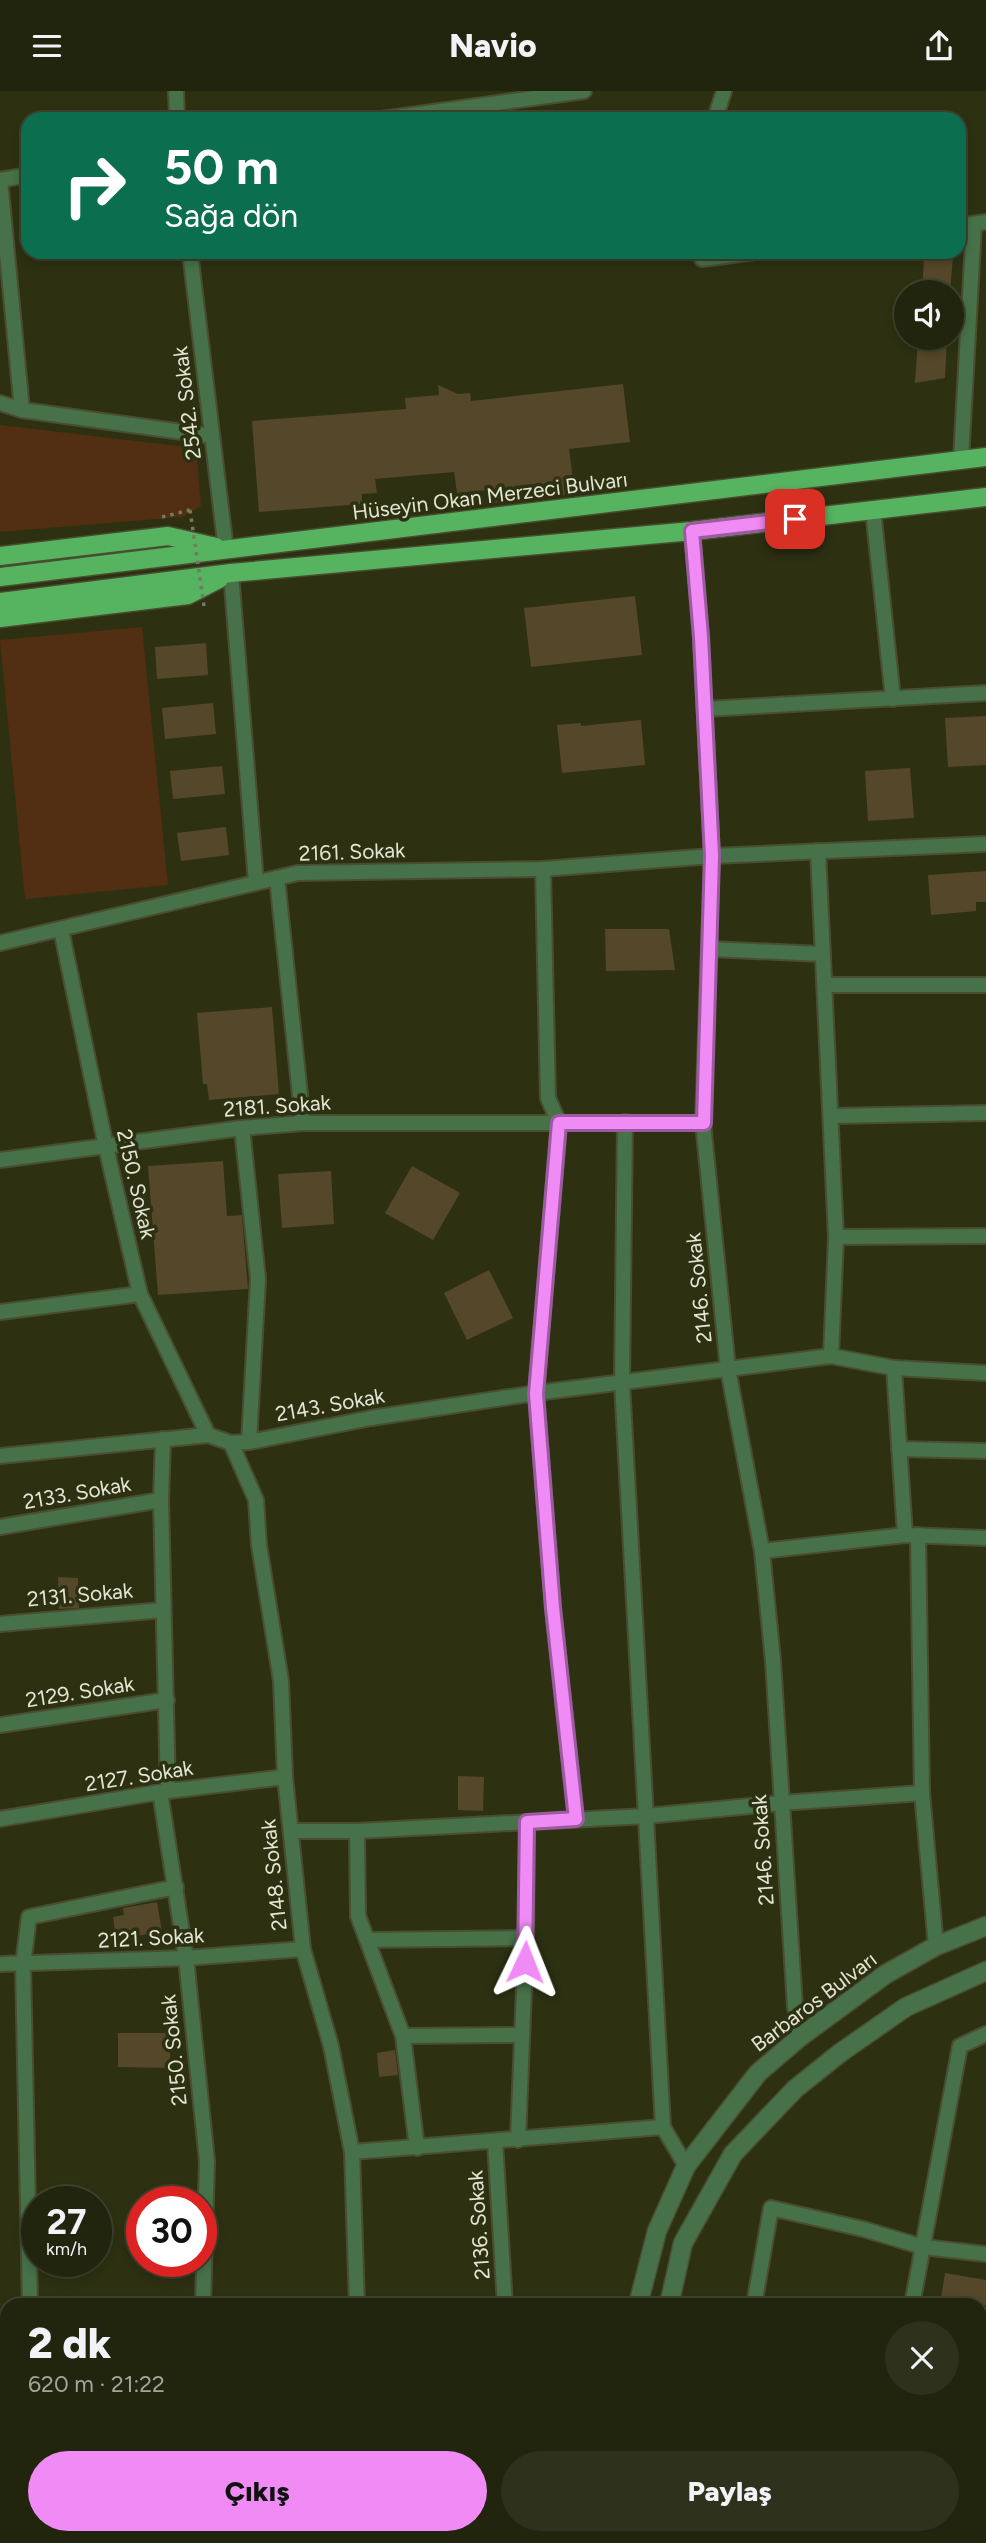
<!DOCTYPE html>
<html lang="tr">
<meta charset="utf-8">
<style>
:root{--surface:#22250e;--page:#2e311c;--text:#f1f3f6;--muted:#a2a59e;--line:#3f422e;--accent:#f08bf6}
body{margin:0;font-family:Figtree,sans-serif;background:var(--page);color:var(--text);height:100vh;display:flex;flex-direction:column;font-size:26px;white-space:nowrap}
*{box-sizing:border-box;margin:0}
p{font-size:23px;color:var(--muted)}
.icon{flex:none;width:38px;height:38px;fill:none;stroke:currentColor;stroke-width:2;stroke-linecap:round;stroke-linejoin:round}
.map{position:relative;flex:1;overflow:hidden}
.sheet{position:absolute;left:0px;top:2207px;width:987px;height:247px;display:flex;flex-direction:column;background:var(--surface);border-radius:21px 21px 0 0;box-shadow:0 4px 10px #0003,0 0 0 2px var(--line)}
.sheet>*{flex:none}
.banner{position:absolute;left:21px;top:21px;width:945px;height:147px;border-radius:21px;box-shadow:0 4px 10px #0003,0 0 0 2px var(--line);background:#0b6e4f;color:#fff;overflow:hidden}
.buttons{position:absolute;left:894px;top:189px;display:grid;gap:14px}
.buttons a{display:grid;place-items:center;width:70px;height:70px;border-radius:50%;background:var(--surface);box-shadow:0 4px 10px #0003,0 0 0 2px var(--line);font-size:35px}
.speed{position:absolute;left:21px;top:2095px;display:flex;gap:14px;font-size:35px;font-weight:700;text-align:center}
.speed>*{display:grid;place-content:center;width:91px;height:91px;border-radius:50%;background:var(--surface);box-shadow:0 4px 10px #0003,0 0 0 2px var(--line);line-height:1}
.speed small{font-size:18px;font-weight:400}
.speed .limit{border:10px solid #d22;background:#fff;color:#111}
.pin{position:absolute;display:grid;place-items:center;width:60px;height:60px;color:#fff;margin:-30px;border-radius:14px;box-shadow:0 4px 10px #0006}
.me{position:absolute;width:77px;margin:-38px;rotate:2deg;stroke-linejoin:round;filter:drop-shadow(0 0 5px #0008)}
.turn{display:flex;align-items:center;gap:24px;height:147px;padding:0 28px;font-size:32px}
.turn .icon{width:91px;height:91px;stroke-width:2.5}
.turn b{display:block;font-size:49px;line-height:60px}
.round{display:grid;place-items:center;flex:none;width:74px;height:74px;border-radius:37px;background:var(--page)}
.head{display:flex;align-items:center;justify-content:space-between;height:119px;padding:0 28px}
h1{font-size:42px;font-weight:800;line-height:52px}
.button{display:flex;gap:14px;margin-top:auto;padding:14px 28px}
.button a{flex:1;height:80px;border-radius:42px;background:var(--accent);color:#111;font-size:28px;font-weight:800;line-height:80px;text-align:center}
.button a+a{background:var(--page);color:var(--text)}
header{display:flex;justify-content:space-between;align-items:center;height:91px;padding:0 28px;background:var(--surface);font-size:32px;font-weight:800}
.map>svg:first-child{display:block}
.green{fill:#522e12}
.building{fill:#554729}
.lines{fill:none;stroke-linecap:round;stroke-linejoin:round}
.minor-casing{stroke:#4a4e31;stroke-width:18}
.tertiary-casing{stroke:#4a4e31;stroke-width:21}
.primary-casing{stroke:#4a4e31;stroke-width:21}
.path{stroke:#75795f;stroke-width:3.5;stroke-dasharray:3.5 5;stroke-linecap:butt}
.minor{stroke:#467149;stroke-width:14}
.tertiary{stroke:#467149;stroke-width:18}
.primary{stroke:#56b460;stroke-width:18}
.path-bridge{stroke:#75795f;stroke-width:3.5;stroke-dasharray:3.5 5;stroke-linecap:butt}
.route-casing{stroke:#9c5aa0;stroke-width:18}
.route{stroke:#f08bf6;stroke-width:12}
.labels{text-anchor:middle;stroke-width:7;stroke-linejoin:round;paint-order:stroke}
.street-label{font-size:21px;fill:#e2e6d3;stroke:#2d3112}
</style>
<header><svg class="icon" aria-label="menu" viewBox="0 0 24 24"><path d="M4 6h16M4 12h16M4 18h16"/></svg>Navio<svg class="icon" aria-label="share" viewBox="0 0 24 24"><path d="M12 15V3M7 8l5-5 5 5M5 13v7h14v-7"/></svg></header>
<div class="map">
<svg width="986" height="2452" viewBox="0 0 986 2452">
<rect width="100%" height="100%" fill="#2d3112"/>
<g class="green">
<polygon points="0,334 196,357 201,415 182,426 0,441"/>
<polygon points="142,536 168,794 25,808 0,549"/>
<polygon points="393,2447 393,2446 558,2447 556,2452 392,2452"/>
</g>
<g class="building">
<polygon points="953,165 950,201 922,201 924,168"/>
<polygon points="918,247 947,247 945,287 915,292"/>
<polygon points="623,293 630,351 569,358 573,389 566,404 491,412 498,398 457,402 454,381 375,388 377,402 362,403 362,413 259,421 252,330 406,318 405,307 439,304 438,294 458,303 470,302 471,310"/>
<polygon points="635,505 642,564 531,576 524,517"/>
<polygon points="206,552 208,584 157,588 155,556"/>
<polygon points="213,612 216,643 165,648 162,617"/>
<polygon points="986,625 986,674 948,676 945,627"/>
<polygon points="641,629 645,674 562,682 557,634 581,632 581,635"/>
<polygon points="222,675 225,703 173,708 170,680"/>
<polygon points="910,677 914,727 868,730 865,680"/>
<polygon points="226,736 229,764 181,770 177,742"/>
<polygon points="986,780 986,811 976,811 976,820 931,824 928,784"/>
<polygon points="605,838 669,838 675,879 606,880"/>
<polygon points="272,916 279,1003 209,1009 207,993 203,993 197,922"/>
<polygon points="223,1070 227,1125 242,1124 248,1198 158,1204 148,1075"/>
<polygon points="412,1075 460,1102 433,1149 385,1122"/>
<polygon points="331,1080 334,1133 282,1137 278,1083"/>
<polygon points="489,1179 513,1227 467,1249 444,1202"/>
<polygon points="58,1486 78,1487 79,1517 59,1518"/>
<polygon points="458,1685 484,1686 483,1720 458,1719"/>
<polygon points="157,1811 162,1841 116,1848 113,1826 124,1824 123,1817"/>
<polygon points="118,1942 170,1942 170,1977 118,1976"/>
<polygon points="395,1959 398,1984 379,1986 377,1962"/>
<polygon points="945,2182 986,2189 986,2214 940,2214"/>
</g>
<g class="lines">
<g class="minor-casing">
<g id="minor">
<polyline points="176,0 177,28"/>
<polyline points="382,28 584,0"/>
<polyline points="715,28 724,0"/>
<polyline points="0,89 22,319"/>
<polyline points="0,89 28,84"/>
<polyline points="959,135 986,131"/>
<polyline points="190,161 226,459"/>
<polyline points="700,161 702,168 755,161"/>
<polyline points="0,312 22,319 212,345"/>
<polyline points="961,369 974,133"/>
<polyline points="873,419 893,608"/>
<polyline points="692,440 701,546 712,765 703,1032 728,1278 762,1460 773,1570 795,1916 800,1946"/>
<polyline points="231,482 256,791"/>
<polyline points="705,618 986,602"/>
<polyline points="818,760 836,1146 831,1265"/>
<polyline points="543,778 548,1007 559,1032 536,1302 553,1517 576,1728"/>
<polyline points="277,787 303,1032"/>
<polyline points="61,838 106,1056 140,1203 208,1344"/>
<polyline points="0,852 298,782 543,778 712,765 986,753"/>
<polyline points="710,858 822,863"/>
<polyline points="825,894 986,894"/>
<polyline points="832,1025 986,1022"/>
<polyline points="625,1031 622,1292 663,2036"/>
<polyline points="242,1037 258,1188 249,1351"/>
<polyline points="0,1069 242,1037 303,1032 703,1032"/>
<polyline points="836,1146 986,1145"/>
<polyline points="0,1221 140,1203"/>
<polyline points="894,1277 905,1444"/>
<polyline points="163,1348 161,1409 168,1700"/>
<polyline points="231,1352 256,1409 259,1454 281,1590 285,1686 303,1858 331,1955 352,2061 357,2214"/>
<polyline points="899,1358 986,1360"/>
<polyline points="0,1365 208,1344 231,1352 249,1351 371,1327 536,1302 831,1265 894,1277 986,1282"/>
<polyline points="0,1436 161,1409"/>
<polyline points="918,1444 922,1702 936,1855"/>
<polyline points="762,1460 905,1444 986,1447"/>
<polyline points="0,1533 163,1519"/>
<polyline points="0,1634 167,1609"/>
<polyline points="160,1701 186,1867 207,2070 203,2214"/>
<polyline points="0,1728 160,1701 285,1686"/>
<polyline points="291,1740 357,1740 647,1725 781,1712 922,1702"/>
<polyline points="357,1740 358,1825 403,1945 417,2057"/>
<polyline points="367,1849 526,1847"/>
<polyline points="0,1873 186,1867 303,1858"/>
<polyline points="403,1945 521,1944"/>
<polyline points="518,2049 526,1847 527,1731"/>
<polyline points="495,2051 505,2214"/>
<polyline points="352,2061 663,2036 686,2075"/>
<polyline points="30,2214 23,1874 29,1826 176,1796"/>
<polyline points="754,2214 771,2117 863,2138 923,2156 986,2163"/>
<polyline points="912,2214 960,1955 986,1943"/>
<polyline points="0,2269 7,2270"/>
<polyline points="953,2446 984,2452"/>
<polyline points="747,2452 748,2446"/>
<polyline points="909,2452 910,2446"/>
</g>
</g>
<g class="tertiary-casing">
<g id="tertiary">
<polyline points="638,2214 657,2140 686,2075 758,1982 800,1946 886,1883 936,1855 986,1835"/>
<polyline points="669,2214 683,2152 733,2063 795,1998 840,1962 906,1916 986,1880"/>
<polyline points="575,2452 577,2446"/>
<polyline points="617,2452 618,2446"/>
</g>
</g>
<g class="primary-casing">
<g id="primary">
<polyline points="0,465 168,445 216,456"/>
<polyline points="0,486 986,366"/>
<polyline points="0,511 231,482 692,440 986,406"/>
<polyline points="0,527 188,504 219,488"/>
</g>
</g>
<polyline class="path" points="162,426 190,419"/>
<use href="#minor" class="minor"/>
<use href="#tertiary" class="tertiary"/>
<use href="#primary" class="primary"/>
<polyline class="path-bridge" points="190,419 204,515"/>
</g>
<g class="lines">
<g class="route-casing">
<polyline id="route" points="525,1871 527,1731 576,1728 553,1517 536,1303 559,1032 704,1032 712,765 701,546 692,440 795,428"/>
</g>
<use href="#route" class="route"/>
</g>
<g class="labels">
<g class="street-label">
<text transform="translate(187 312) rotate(-97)" y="7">2542. Sokak</text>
<text transform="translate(490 405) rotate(-7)" y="7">Hüseyin Okan Merzeci Bulvarı</text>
<text transform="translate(352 761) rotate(-2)" y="7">2161. Sokak</text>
<text transform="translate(277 1015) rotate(-4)" y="7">2181. Sokak</text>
<text transform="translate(136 1093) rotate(77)" y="7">2150. Sokak</text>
<text transform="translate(699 1197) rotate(-96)" y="7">2146. Sokak</text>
<text transform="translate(330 1314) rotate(-10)" y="7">2143. Sokak</text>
<text transform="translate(77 1402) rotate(-10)" y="7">2133. Sokak</text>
<text transform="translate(80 1504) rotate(-5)" y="7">2131. Sokak</text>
<text transform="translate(80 1601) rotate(-9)" y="7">2129. Sokak</text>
<text transform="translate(139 1685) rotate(-9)" y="7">2127. Sokak</text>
<text transform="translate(763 1759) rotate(-94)" y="7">2146. Sokak</text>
<text transform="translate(274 1784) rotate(-96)" y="7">2148. Sokak</text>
<text transform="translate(151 1847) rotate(-3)" y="7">2121. Sokak</text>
<text transform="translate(814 1911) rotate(-37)" y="7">Barbaros Bulvarı</text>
<text transform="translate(174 1959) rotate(-96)" y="7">2150. Sokak</text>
<text transform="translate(479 2134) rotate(-94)" y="7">2136. Sokak</text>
</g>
</g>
</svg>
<div class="buttons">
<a><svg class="icon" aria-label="sound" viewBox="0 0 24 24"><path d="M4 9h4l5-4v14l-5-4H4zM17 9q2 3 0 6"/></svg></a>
</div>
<div class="speed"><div>27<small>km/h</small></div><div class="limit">30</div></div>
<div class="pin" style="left:795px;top:428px;background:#d93025"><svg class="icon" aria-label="arrive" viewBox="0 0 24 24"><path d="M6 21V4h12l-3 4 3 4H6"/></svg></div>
<svg class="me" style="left:525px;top:1871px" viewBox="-20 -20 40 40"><path d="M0-17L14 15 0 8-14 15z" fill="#f08bf6" stroke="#fff" stroke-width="4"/></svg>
<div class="banner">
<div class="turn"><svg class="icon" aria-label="right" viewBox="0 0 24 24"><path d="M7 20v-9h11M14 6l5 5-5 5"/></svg><div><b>50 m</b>Sağa dön</div></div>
</div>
<section class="sheet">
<div class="head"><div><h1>2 dk</h1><p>620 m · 21:22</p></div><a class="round"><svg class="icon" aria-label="close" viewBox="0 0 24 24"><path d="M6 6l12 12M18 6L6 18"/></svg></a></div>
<div class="button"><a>Çıkış</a><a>Paylaş</a></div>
</section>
</div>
